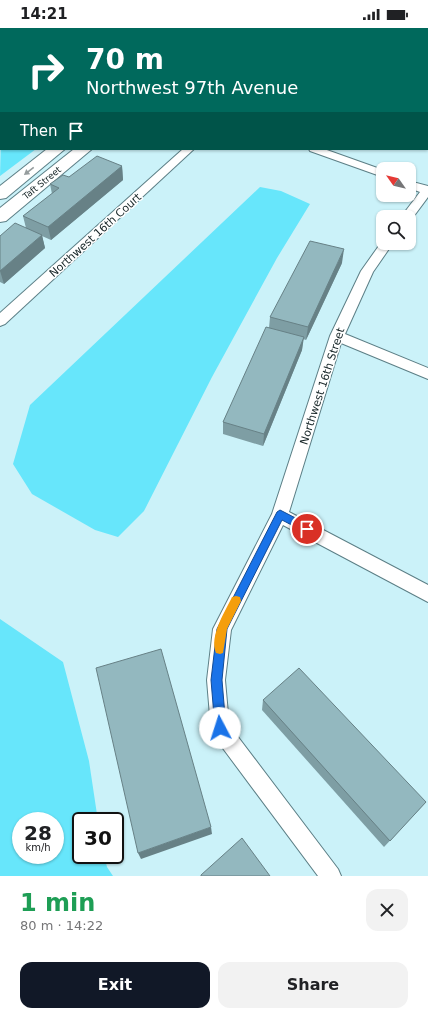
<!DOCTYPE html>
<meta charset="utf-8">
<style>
:root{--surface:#fff;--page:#f2f2f2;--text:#202124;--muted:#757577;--accent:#111827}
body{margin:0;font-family:"DejaVu Sans",sans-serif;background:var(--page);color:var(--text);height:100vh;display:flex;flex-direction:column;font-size:15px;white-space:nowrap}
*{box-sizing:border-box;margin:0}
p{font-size:13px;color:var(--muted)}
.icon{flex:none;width:22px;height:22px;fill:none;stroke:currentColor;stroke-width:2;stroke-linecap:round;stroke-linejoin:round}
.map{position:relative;height:848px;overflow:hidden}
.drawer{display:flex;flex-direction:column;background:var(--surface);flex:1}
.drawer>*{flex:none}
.hud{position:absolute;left:0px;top:0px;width:428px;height:122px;box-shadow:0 1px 3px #0004;background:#00695c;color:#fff;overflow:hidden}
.needle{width:26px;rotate:304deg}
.buttons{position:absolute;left:376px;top:134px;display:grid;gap:8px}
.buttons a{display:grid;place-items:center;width:40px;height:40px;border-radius:8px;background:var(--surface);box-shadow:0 1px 3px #0004;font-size:20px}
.speed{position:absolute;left:12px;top:784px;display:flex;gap:8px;font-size:20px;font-weight:700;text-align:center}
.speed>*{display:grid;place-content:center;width:52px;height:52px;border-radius:50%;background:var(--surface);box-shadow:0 1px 3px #0004;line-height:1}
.speed small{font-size:10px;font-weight:400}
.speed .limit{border:2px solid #111;border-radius:6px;background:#fff;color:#111}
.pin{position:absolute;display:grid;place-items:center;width:34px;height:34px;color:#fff;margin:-17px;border:2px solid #fff;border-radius:50%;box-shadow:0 1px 4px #0007}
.me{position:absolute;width:44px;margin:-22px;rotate:355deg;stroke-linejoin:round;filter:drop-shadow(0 0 3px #0008)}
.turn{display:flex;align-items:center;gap:14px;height:84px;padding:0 20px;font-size:18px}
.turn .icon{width:52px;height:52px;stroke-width:2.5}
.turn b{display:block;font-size:28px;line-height:34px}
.then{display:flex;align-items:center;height:38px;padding:0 20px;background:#0003;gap:8px;font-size:15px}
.round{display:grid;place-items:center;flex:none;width:42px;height:42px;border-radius:12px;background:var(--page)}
.summary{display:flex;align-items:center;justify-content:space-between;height:68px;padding:0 20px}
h1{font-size:24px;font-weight:700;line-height:30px;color:#1e9e55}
.cta{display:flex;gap:8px;margin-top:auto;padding:8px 20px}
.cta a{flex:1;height:46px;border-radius:12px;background:var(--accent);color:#fff;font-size:16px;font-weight:700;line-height:46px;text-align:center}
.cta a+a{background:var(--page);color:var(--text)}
.status{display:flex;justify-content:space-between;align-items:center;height:28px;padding:0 20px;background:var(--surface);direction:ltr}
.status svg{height:11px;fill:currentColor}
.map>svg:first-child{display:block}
.water{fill:#67e6fb;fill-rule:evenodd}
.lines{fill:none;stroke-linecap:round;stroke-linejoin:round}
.street-casing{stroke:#5c7f86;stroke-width:2}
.secondary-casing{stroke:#5c7f86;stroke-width:2}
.street{fill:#fff;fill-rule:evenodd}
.secondary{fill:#fff;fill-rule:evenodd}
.wall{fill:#7e9ea4}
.shaded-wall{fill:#678186}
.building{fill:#93b8bf;stroke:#678186}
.oneway{fill:#959c9d}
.route{fill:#1a73e8;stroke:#114b97}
.slow{fill:#f59e0b}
.labels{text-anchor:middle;stroke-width:3;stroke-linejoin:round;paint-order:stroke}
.far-street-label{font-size:9px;fill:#142325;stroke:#fff}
.street-label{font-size:11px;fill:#142325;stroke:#fff}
</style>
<div class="status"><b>14:21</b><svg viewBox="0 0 49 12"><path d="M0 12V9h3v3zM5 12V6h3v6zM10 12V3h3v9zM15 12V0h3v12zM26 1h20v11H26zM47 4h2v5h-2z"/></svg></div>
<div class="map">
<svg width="428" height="848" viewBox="0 0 428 848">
<rect width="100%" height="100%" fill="#cbf2f9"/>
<g class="water">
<polygon points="0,0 143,0 146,1 1,1 1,20"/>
<polygon points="1,111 1,121 36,121 0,148"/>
<polygon points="260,159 281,163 310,176 277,230 212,349 144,483 118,509 95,502 32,466 13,436 30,377"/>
<path d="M0,591L63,634L89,733L98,793H81V827H104L107,839L113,848H0ZM21,793H55V827H21Z"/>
</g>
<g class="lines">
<g class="street-casing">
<g id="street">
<polygon points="346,0 356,0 357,1 347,1"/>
<rect x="427" y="65" width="1" height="7"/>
<polygon points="183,121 194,121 5,296 0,298 0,285"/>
<polygon points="309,121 324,121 383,142 383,149 310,123"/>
<polygon points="409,153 428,158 428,169 411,192 409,192 409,189 401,189 420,164 409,160"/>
<polygon points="383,212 383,215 393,215 373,244 345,306 428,340 428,351 341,315 289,484 428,557 428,574 283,497 231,602 225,652 229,697 338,841 341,848 318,848 213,707 211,700 207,652 213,601 272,486 330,308 361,243"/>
</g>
</g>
<g class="secondary-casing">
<g id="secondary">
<polygon points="203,0 218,0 202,1"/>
<polygon points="226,0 240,0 225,1"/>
<polygon points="47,121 65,121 6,170 0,171 0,158"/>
<polygon points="74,121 92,121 6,193 0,194 0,180"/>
</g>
</g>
<use href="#street" class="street"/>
<use href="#secondary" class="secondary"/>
</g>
<g class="wall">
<polygon points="122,138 123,152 51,212 42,208 45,220 4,256 0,254 0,208 26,200 23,188 52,166 50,156 69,149"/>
<polygon points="342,235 306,312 303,311 302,322 263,418 223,406 223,394 269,300 270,289"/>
<polygon points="263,672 426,774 384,819 262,682"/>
</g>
<g class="shaded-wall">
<polygon points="1,68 1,91 0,92 0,69"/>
<polygon points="122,138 123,152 51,212 48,199"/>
<polygon points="42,207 45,220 4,256 0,243"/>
<polygon points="344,221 342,235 306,312 308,299"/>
<polygon points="304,309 302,322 263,418 264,406"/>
<polygon points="211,799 212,806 141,831 138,825"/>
</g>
<g class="building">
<polygon points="1,39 1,68 0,69 0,40"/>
<polygon points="97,128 122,138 48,199 23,188 59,160 50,156 63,147 69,149"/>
<polygon points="15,195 42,207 0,243 0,208"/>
<polygon points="310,213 344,221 308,299 270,289"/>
<polygon points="266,299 304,309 264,406 223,394"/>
<polygon points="161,621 211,799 138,825 96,640"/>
<polygon points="299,640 426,774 390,813 263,672"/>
<polygon points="242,810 270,848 201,848 201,847"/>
</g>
<defs><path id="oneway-solid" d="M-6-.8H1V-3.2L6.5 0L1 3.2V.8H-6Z"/></defs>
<use class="oneway" href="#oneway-solid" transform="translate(29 143) rotate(142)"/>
<polygon class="route" points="280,482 311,498 312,501 311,504 307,505 282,492 227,601 222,652 226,700 224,704 220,706 216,704 215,700 211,652 217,601 277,484"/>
<path class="slow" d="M236,568L240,569L241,573L227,601L223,625L220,626L216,625C209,608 225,584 232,569Z"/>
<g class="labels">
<g class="far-street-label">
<text transform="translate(42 155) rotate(-39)" y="3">Taft Street</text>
</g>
<g class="street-label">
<text transform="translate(95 207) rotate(-42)" y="4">Northwest 16th Court</text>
<text transform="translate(322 358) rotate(-72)" y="4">Northwest 16th Street</text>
</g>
</g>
</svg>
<div class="buttons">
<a><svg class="needle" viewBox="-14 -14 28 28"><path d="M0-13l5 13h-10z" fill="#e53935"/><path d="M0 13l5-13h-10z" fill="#757577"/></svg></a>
<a><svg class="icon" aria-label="search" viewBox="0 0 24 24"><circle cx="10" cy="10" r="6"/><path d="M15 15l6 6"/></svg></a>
</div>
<div class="speed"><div>28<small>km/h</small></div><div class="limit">30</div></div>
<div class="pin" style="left:307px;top:501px;background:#d93025"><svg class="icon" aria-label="arrive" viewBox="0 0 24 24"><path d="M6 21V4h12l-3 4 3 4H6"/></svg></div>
<svg class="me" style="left:220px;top:700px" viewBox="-20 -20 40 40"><circle r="19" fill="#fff"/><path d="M0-13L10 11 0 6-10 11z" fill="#1a73e8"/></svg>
<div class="hud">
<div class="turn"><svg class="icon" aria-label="right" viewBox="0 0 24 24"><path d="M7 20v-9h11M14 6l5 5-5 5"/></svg><div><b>70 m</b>Northwest 97th Avenue</div></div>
<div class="then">Then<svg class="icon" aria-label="arrive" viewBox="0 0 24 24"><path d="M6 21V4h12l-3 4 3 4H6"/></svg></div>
</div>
</div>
<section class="drawer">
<div class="summary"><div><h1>1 min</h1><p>80 m · 14:22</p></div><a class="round"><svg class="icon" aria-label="close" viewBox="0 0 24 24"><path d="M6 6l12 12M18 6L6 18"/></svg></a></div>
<div class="cta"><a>Exit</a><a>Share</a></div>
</section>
